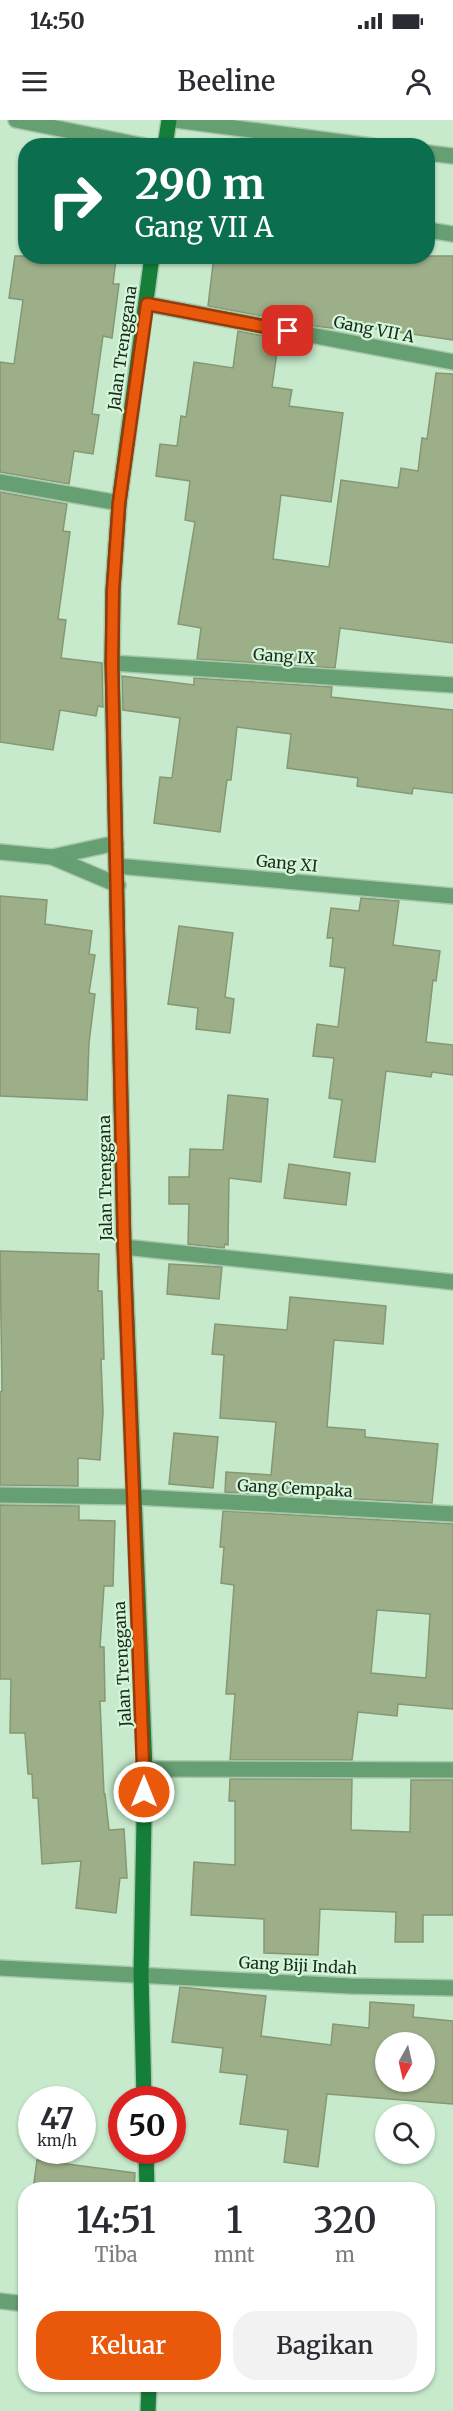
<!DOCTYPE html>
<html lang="id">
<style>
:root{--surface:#fff;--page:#f2f2f3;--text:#2b2b33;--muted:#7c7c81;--accent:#ea580c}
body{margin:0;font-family:Merriweather,serif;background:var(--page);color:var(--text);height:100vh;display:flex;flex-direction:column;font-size:22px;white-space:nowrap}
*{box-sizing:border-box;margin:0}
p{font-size:20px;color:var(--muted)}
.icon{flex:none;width:33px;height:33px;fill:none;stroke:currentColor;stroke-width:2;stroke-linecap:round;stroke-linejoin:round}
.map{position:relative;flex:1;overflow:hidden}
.drawer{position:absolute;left:18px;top:2062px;width:417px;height:210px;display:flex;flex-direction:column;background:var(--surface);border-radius:24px;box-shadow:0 2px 4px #0004}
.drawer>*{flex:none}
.guide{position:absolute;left:18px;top:18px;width:417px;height:126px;border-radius:24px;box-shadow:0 2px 4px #0004;background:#0b6e4f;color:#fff;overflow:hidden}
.needle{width:39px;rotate:188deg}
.fabs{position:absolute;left:375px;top:1912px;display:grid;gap:12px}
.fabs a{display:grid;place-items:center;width:60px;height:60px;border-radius:50%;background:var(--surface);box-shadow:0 2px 4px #0004;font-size:30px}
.speed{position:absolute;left:18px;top:1966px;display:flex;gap:12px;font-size:30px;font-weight:700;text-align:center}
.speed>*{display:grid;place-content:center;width:78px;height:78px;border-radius:50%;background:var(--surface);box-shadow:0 2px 4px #0004;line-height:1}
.speed small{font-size:15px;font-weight:400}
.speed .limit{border:9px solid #d22;background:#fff;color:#111}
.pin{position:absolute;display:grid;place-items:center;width:51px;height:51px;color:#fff;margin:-26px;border-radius:12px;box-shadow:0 3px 9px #0006}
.me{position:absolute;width:66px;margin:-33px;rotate:0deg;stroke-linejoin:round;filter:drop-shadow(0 0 4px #0008)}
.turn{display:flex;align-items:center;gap:21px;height:126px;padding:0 18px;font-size:27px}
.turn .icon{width:78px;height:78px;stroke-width:2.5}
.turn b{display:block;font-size:42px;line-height:51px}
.eta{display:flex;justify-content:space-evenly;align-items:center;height:102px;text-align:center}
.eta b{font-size:36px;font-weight:600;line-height:42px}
.primary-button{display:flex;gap:12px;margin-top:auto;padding:12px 18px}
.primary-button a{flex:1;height:69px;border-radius:24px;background:var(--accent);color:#fff;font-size:24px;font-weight:600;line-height:69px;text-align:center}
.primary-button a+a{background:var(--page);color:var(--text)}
.status{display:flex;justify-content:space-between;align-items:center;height:42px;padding:0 30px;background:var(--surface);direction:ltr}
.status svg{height:16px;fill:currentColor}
header{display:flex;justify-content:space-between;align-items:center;height:78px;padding:0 18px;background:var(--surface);font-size:27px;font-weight:600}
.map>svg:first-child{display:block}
.building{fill:#9caf89;stroke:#859773;stroke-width:1.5;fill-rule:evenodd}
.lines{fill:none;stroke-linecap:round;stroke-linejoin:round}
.service-casing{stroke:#a7c7ac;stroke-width:18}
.minor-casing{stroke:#a7c7ac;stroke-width:18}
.tertiary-casing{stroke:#a7c7ac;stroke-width:18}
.secondary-casing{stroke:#a7c7ac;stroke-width:18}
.service{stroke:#669f71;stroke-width:15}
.minor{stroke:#669f71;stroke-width:15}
.tertiary{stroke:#669f71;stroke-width:15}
.secondary{stroke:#157e39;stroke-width:15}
.route-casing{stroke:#983908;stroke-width:15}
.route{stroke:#ea580c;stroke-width:10}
.labels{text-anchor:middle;stroke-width:4.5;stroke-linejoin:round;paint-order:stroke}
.street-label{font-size:16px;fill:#1b291d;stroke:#d3f7d8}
</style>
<div class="status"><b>14:50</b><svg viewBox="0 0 49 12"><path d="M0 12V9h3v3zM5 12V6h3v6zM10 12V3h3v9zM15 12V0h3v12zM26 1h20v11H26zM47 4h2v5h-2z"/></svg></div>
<header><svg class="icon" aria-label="menu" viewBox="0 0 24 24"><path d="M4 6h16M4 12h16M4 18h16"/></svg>Beeline<svg class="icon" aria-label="person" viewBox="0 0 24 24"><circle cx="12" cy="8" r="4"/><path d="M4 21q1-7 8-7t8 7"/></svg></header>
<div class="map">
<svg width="453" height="2291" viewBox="0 0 453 2291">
<rect width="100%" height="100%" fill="#c6eacb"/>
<g class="building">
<polygon points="15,136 98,136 116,139 113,164 119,164 112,218 103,216 92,294 99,295 93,334 74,331 69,364 0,352 0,242 14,244 23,180 9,178"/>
<polygon points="214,136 453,136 453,220 350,205 349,210 314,206 208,186"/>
<polygon points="238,211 279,219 272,267 292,270 289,286 343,293 331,382 281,375 273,439 329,447 341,360 398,368 401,348 418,351 422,318 427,319 436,253 453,254 453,523 340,508 335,548 197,539 201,508 178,504 195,402 185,400 190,361 156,356 160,324 177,326 181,296 186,297 194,242 233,248"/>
<polygon points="0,372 67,384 63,411 70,412 58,499 66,500 61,538 102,543 103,587 98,586 96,596 60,590 53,630 0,622"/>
<polygon points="122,556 194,565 194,558 332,567 331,577 453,590 453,673 413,668 412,674 357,666 358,658 287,648 291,614 237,607 231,660 227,660 220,712 154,703 160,657 172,658 180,598 123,590"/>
<polygon points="0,776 47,780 45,804 92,811 89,834 95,835 89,873 95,874 89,923 87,980 0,976"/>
<polygon points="361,778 399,781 393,825 440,831 436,861 433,860 426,922 453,925 453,955 432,952 431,957 386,951 375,1042 334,1037 342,980 329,978 334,938 313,936 317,904 338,907 345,848 330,846 333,818 327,818 331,788 359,791"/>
<polygon points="179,806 233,813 225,877 234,879 230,913 196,909 198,888 168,884"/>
<polygon points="228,975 268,979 261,1062 229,1058 228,1125 225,1124 224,1128 188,1124 189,1084 169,1084 169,1057 189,1057 190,1029 223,1030"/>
<polygon points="289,1044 350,1053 346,1085 284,1078"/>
<polygon points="0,1131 99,1134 98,1171 102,1171 104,1239 101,1239 103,1292 100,1340 78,1338 78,1366 0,1365 0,1272 2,1271"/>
<polygon points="169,1144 222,1147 219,1179 167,1174"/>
<polygon points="290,1177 386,1186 383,1224 334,1220 327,1307 365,1310 365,1317 438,1324 432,1383 225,1372 226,1352 271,1355 276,1302 220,1298 224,1235 212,1234 215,1204 287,1210"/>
<polygon points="174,1313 218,1317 213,1368 169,1364"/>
<polygon points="0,1385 79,1386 79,1400 115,1401 113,1466 104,1466 100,1527 104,1527 105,1581 100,1581 104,1674 105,1674 109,1710 124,1709 127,1758 120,1758 116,1793 76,1788 81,1741 42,1744 38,1678 33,1678 32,1654 28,1654 25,1613 10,1613 11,1559 0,1559"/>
<path d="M223,1391L453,1404V1589L398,1584L397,1596L358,1592L352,1640H230L235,1574H226L234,1465L221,1463L224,1427H220ZM377,1490L430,1494L426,1558L371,1553Z"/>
<polygon points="230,1659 352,1659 351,1710 410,1712 411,1660 453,1660 453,1795 423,1795 423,1822 395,1822 396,1792 320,1789 318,1835 264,1833 264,1799 191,1795 194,1742 235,1745 235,1681 229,1681"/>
<path d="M180,1867L266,1876L261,1916L331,1925L333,1904L369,1908L370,1882L414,1885L413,1897L453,1901V1984L327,1974L318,2047L284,2042L288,2010L240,2004L247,1955L220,1952L223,1928L172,1922ZM386,1923H424V1962H386Z"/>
<polygon points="37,2040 135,2053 134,2070 33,2070"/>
</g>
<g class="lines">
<g class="service-casing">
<polyline id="service" points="0,1375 135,1377"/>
</g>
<g class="minor-casing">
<g id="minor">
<polyline points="16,0 145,26"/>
<polyline points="175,0 372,26"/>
<polyline points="428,33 453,36"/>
<polyline points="428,110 453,114"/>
<polyline points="147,184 453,242"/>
<polyline points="0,362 119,383"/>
<polyline points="112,543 453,565"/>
<polyline points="117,746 453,776"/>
<polyline points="124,1127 453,1162"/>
<polyline points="135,1377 453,1394"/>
<polyline points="145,1649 453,1650"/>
<polyline points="0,1848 350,1866 453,1868"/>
<polyline points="0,2181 26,2184"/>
</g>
</g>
<g class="tertiary-casing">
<g id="tertiary">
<polyline points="0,732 52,737 118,765"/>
<polyline points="52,737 116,723"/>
</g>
</g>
<g class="secondary-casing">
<g id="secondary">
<polyline points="165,26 169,0"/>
<polyline points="144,1980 141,1854 145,1649 124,1127 112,543 113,470 119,383 152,136"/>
<polyline points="146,2031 147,2070"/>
<polyline points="148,2291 149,2265"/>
</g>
</g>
<use href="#service" class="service"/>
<use href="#minor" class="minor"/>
<use href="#tertiary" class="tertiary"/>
<use href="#secondary" class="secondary"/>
</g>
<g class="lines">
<g class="route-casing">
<polyline id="route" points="144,1672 124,1127 112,543 113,470 119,383 147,184 288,211"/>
</g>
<use href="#route" class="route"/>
</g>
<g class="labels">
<g class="street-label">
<text transform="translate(374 209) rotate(11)" y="6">Gang VII A</text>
<text transform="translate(122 228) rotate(-82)" y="6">Jalan Trenggana</text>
<text transform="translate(284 536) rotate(4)" y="6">Gang IX</text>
<text transform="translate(287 743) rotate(5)" y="6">Gang XI</text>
<text transform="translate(105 1058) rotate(-91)" y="6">Jalan Trenggana</text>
<text transform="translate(295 1368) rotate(3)" y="6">Gang Cempaka</text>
<text transform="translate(122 1544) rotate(-93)" y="6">Jalan Trenggana</text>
<text transform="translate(298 1845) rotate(3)" y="6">Gang Biji Indah</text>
</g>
</g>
</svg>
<div class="fabs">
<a><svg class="needle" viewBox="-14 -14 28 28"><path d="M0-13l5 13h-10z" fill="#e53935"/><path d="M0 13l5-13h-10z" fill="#7c7c81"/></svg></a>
<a><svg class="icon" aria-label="search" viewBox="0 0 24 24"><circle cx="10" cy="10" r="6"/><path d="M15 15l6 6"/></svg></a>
</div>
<div class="speed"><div>47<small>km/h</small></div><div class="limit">50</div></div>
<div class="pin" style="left:288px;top:211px;background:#d93025"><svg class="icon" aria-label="arrive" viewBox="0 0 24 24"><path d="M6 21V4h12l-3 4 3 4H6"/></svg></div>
<svg class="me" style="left:144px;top:1672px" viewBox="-20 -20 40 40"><circle r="17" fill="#ea580c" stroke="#fff" stroke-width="3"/><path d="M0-11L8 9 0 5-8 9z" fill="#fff"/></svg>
<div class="guide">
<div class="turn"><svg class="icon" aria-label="right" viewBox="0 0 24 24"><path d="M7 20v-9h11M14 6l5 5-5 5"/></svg><div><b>290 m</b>Gang VII A</div></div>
</div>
<section class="drawer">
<div class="eta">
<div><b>14:51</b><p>Tiba</p></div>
<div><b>1</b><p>mnt</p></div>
<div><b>320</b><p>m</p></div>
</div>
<div class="primary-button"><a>Keluar</a><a>Bagikan</a></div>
</section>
</div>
